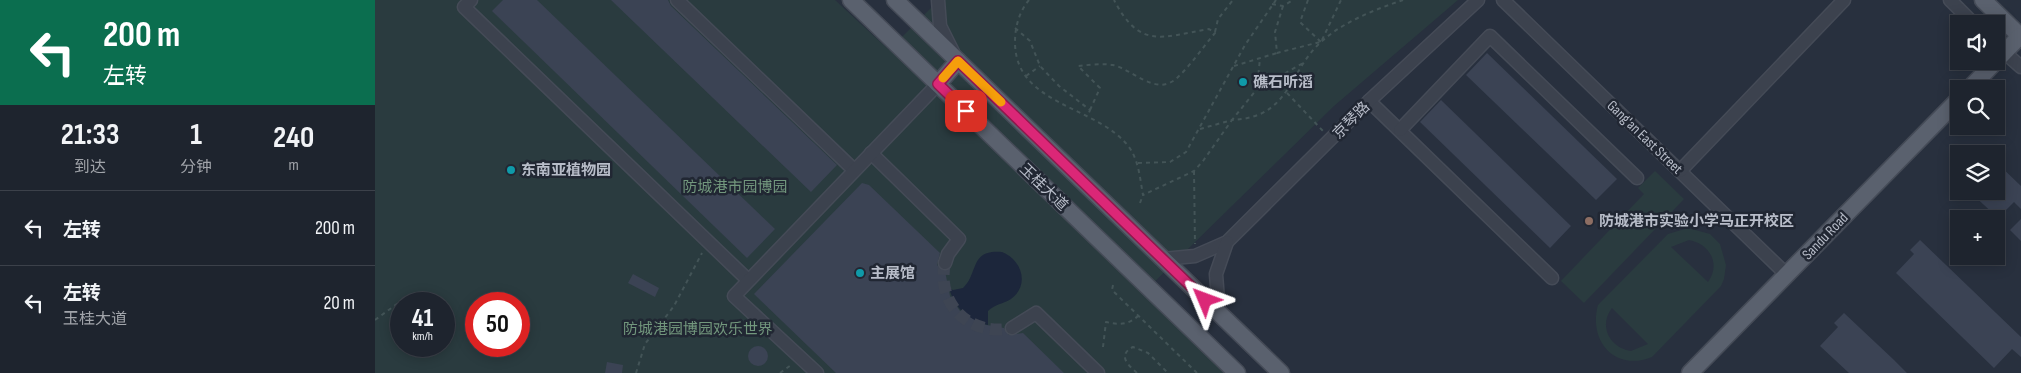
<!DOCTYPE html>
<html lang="zh">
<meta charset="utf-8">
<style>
:root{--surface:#1e242e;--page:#262c36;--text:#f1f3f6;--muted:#a1a4aa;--line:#3c414a}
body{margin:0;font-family:"Sofia Sans Condensed","Noto Sans SC",sans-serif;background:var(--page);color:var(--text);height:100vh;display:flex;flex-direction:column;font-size:19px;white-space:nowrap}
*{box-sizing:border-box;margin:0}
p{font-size:16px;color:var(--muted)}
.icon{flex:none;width:28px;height:28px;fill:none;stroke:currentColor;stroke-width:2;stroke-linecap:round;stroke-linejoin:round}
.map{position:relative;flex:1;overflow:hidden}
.details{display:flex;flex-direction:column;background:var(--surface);width:375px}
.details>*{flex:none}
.guide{background:#0b6e4f;color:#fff;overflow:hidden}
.controls{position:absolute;left:1575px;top:15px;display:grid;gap:10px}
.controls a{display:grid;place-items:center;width:55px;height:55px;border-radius:0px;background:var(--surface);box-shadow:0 2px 12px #0003,0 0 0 1px var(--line);font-size:25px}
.speed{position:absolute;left:15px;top:292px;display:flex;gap:10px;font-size:25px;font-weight:700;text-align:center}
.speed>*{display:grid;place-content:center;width:65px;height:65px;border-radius:50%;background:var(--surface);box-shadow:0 2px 12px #0003,0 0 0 1px var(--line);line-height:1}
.speed small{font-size:12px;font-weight:400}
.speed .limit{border:8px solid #d22;background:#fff;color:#111}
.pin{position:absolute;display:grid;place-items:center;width:42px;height:42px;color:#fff;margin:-21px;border-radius:10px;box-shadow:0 2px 8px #0006}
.me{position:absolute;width:55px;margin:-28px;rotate:314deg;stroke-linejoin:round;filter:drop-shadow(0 0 4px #0008)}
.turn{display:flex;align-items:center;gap:18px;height:105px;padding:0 20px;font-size:22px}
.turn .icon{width:65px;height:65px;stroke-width:2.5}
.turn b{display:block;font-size:35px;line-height:42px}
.eta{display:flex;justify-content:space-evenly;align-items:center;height:85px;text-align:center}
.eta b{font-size:30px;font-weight:700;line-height:35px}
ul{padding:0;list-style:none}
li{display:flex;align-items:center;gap:15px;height:75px;padding:0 20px;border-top:1px solid var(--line)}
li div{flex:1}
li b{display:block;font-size:19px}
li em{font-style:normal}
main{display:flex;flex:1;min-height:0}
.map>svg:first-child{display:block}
.green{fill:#2a3b3f;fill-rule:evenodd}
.water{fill:#1c263b}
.building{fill:#3b4354}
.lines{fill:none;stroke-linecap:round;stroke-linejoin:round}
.minor-tunnel{stroke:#3e4553;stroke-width:12;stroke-dasharray:12 6;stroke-linecap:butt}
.minor-casing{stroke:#454b57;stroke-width:15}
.major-casing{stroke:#454b57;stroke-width:19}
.path{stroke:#435457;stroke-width:2;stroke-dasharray:4 4;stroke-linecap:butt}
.minor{stroke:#3c424e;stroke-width:12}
.major{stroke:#5a616e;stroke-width:16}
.route-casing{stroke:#8e194d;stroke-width:12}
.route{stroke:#db2777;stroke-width:9}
.slow{stroke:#f59e0b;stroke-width:9}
.culture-dot{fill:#0f9aa8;stroke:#212733;stroke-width:2}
.education-dot{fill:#8d6e63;stroke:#212733;stroke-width:2}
.labels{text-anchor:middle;stroke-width:5;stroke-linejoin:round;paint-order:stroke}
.poi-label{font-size:15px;font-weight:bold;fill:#b8bdc9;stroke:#212733;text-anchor:start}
.street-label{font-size:15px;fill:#b8bdc9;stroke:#212733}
.park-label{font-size:15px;fill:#72977d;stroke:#212733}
</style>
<main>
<section class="details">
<div class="guide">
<div class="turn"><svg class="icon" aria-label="left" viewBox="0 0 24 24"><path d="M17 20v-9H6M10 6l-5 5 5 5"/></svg><div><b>200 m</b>左转</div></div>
</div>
<div class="eta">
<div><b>21:33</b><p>到达</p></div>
<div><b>1</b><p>分钟</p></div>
<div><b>240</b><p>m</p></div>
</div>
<ul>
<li><svg class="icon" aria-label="left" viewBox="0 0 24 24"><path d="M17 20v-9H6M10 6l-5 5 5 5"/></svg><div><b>左转</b></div><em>200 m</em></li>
<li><svg class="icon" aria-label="left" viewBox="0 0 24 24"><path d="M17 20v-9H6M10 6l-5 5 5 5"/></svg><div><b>左转</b><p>玉桂大道</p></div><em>20 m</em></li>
</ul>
</section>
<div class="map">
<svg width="1646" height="373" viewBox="0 0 1646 373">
<rect width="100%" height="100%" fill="#28303e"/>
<g class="green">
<path d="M0,0H460L514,50L564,0H1083L959,106L768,293L850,373H0ZM26,304H69V346H26ZM101,304H144V346H101Z"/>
<polygon points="1280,171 1309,199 1209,303 1186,281 1269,194 1263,188"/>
<path d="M1313,228L1335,234L1345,244L1351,265L1349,279L1346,286L1277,357C1240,372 1213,341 1223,305L1293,234ZM1314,240C1335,244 1346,264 1333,282L1296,247ZM1237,308L1273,344L1256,351C1235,348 1223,326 1237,308Z"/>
</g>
<path class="water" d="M627,252C647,260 655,285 636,299C628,304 620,304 613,311V325C592,320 580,308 574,288L578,290L588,288C604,273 594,249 627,252Z"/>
<g class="building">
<polygon points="128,0 162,0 400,229 372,258 117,11"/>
<polygon points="236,0 293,0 296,6 462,165 436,192"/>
<polygon points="1112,53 1242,179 1221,200 1091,75"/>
<polygon points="1066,100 1196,226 1175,248 1045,122"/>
<polygon points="1621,162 1646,186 1646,209 1639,202 1623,218 1594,191 1621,191"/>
<polygon points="487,183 494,185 565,253 562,265 570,271 575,296 585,311 606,324 629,328 634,335 648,333 689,373 461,373 379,294"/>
<polygon points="1646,219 1646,241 1635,230"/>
<polygon points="1545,240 1646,337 1646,357 1637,349 1619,368 1521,273 1539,254 1535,250"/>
<polygon points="258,274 284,288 280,297 253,283"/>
<polygon points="1469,313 1519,360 1532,373 1474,373 1445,346 1463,327 1459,323"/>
<circle cx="383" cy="356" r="10"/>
<polygon points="232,362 248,365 247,373 230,373"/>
</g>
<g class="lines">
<path class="minor-tunnel" d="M570,263C561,305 596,337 637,328"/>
<g class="minor-casing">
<g id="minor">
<polyline points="96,0 89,7 373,280"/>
<polyline points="302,0 479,170"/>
<polyline points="563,0 565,26 578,52"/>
<polyline points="1128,0 1412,275"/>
<polyline points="1575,0 1599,24"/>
<polyline points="1621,45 1646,67"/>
<polyline points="994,101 1177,278"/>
<polyline points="1025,130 1115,36 1262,178"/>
<polyline points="496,153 584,239 573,254 570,263"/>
<polyline points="1305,171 1469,0"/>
<polyline points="788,259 820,256 852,242 994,101 1103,0"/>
<polyline points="844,313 841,274 852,242"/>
<polyline points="637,328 661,313 723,373"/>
<polyline points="442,373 359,296 563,84"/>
</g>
</g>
<g class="major-casing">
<g id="major">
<polyline points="476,0 862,373"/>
<polyline points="520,0 906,373"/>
<polyline points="1608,0 1646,37"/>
<polyline points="1621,61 1645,36"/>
<polyline points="563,84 583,61"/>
<polyline points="1594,89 1621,61"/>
<polyline points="1315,373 1584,99"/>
</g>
</g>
<g class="path">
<path d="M654,0C644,12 640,27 640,42C640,106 722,105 754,147C764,161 765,179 768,195L819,171L828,161L857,120C917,117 912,72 947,41C970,21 999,10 1028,0"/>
<polyline points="933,0 925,22 946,42"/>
<polyline points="897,4 908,6 918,0"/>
<polyline points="908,6 900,32 902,53 945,42"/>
<polyline points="640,28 655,41 665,66 684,86 715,110 713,115"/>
<polyline points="840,32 843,19 858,0"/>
<polyline points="947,40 966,0"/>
<polyline points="859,66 902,53"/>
<polyline points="651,76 665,66"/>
<polyline points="882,89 930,62"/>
<polyline points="912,93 948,131"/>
<path d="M715,110L725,88L703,66C714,65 726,63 738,65C759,70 781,97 802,78C816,65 828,47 840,33L834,29C787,37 765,50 739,0"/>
<polyline points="825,129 857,120 882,89 885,58"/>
<polyline points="763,163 795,162 811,152 870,45 901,0"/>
<polyline points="819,171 820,244"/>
<polyline points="765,203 768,195"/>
<polyline points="738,285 737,290 822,373"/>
<polyline points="0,320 26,301"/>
<path d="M728,347L731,322C744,325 753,325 763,316"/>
<polyline points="261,373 270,344 299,306 327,253"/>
<polyline points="405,373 416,365"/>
<path d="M762,373C753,365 742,355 758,347L773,353L793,373"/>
</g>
<use href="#minor" class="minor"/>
<use href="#major" class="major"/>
</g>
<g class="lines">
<g class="route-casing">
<polyline id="route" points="591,111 563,84 583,61 830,300"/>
</g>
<use href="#route" class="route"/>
<polyline class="slow" points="568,78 583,61 626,102"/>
</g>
<g class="culture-dot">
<circle cx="868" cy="82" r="5"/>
<circle cx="136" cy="170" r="5"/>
<circle cx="485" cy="273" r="5"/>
</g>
<circle class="education-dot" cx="1214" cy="221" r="5"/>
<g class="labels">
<g class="poi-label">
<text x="878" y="87">礁石听滔</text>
<text x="146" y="175">东南亚植物园</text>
<text x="1224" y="226">防城港市实验小学马正开校区</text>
<text x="495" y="278">主展馆</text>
</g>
<g class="street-label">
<text transform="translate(976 120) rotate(-45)" y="5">京琴路</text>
<text transform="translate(1270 137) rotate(44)" y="5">Gang'an East Street</text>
<text transform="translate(669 187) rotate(44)" y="5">玉桂大道</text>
<text transform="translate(1450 236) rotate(-46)" y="5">Sandu Road</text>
</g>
<g class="park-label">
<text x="360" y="192">防城港市园博园</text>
<text x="323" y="334">防城港园博园欢乐世界</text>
</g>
</g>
</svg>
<div class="controls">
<a><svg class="icon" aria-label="sound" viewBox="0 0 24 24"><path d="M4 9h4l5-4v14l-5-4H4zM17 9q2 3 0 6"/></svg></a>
<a><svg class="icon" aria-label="search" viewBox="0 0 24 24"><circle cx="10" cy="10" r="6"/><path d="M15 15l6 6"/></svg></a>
<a><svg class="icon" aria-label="layers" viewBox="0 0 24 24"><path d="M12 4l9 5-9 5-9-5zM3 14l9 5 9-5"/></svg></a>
<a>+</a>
</div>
<div class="speed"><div>41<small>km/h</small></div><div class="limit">50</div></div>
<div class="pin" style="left:591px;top:111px;background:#d93025"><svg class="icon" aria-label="arrive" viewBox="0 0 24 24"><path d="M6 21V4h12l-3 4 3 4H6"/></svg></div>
<svg class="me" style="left:830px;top:300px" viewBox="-20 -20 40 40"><path d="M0-17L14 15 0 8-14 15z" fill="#db2777" stroke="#fff" stroke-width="4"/></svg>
</div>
</main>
